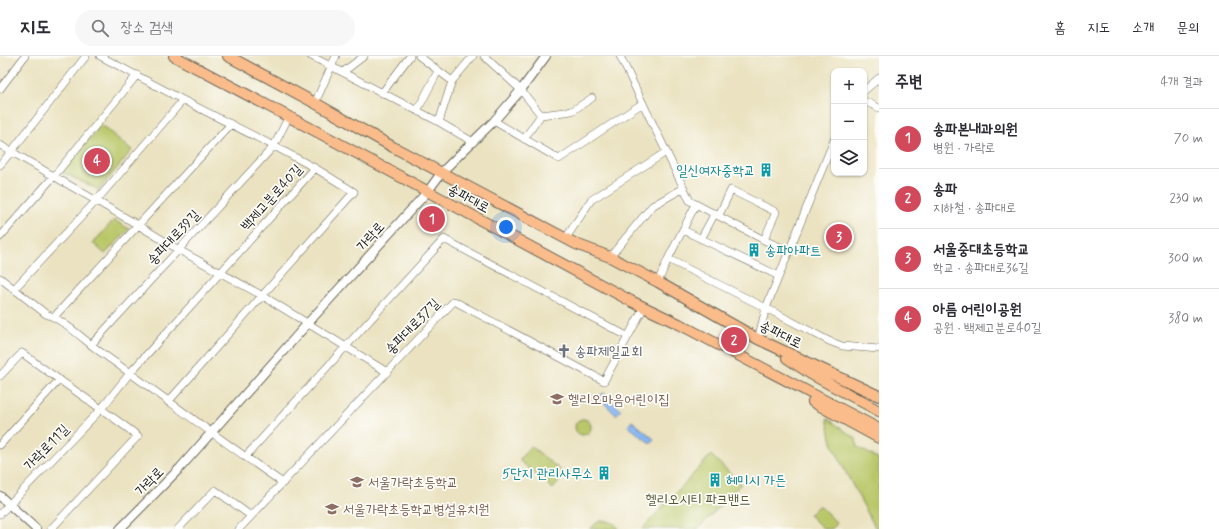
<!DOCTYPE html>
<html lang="ko">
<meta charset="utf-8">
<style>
body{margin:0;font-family:Mynerve,"Poor Story",sans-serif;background:#f7f7f7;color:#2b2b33}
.controls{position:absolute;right:12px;top:12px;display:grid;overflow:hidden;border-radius:8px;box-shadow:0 1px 3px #0004}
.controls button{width:36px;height:36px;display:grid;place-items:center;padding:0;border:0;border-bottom:1px solid #e1e1e2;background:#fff;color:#2b2b33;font:20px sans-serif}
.you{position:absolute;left:506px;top:171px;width:14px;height:14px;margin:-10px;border:3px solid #fff;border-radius:50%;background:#1a73e8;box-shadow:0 0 0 6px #1a73e833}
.badge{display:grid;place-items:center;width:26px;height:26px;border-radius:50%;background:#d1495b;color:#fff;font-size:13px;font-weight:700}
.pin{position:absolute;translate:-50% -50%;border:2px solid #fff;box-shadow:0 1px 4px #0006}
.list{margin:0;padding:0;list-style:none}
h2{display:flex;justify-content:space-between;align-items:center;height:52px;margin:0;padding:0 16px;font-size:17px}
h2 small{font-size:13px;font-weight:400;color:#7c7c81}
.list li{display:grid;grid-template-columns:26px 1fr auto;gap:12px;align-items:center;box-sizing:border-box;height:60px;padding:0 16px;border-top:1px solid #e1e1e2}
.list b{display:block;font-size:15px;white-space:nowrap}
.list p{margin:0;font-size:13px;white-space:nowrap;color:#7c7c81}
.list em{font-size:13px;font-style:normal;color:#7c7c81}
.icon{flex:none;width:22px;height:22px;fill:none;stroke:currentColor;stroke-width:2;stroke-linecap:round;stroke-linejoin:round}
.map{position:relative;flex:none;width:879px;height:473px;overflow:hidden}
header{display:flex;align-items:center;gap:24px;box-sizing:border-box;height:56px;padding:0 20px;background:#fff;border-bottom:1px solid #e1e1e2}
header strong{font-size:19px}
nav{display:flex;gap:22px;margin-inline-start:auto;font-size:14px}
.search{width:280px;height:36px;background:#f7f7f7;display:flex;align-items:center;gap:10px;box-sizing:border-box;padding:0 14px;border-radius:22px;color:#7c7c81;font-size:15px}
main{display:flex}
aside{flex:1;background:#fff}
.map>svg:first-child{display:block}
.green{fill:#bac769;stroke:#6b7242}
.water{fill:#89b8f4;stroke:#526a88}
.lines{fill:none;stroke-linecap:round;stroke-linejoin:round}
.minor-casing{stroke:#646155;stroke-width:8}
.tertiary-casing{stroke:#646155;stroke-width:10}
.primary-casing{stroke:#646155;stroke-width:12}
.minor{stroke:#fff;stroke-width:7}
.tertiary{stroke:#fff;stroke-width:8}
.primary{stroke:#fabc8b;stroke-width:10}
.labels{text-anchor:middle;stroke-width:3.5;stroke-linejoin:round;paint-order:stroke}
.culture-label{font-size:14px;fill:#0d838f;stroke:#fdfcf7;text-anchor:end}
.street-label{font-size:14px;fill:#1c1c1c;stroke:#fdfcf7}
.worship-label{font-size:14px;fill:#5b616d;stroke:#fdfcf7;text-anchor:start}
.education-label{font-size:14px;fill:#785e54;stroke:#fdfcf7;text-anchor:start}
.park-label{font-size:14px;fill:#535837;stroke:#fdfcf7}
</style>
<header>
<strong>지도</strong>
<div class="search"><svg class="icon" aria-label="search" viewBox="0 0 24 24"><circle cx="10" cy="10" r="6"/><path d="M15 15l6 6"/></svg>장소 검색</div>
<nav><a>홈</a><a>지도</a><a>소개</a><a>문의</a></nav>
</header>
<main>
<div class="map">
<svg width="879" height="473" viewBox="0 0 879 473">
<rect width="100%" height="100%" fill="#fdfcf7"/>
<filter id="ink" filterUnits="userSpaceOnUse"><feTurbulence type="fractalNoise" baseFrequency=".025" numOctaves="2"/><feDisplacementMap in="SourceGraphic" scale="8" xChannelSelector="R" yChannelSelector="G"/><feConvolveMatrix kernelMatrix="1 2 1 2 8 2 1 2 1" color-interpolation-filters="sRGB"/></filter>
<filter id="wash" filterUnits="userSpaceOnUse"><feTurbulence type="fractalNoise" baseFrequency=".012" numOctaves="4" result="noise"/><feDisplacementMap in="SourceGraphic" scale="16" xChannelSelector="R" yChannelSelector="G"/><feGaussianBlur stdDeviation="0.9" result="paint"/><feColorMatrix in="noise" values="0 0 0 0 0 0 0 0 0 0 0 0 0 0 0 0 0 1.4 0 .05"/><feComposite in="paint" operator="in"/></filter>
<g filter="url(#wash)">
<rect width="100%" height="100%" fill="#eae2c0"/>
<path class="green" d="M 101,69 L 132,94 L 99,134 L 62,116 Z
M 114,164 L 129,173 L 105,198 L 93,187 Z
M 827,362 L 856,383 L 857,391 L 879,403 L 879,473 L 876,473 L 844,413 L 832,387 Z
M575 371a8 8 0 1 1 16 0a8 8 0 1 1-16 0Z
M 531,390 L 565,418 L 553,433 L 519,404 Z
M 711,399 L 741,428 L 698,473 L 642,473 Z
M 819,449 L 837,467 L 832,473 L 824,473 L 809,459 Z
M 600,465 C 608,464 614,466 619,473 L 590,473 L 595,468 Z"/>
<path class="water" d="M 604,337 L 621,354 L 616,359 L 598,341 Z
M 632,365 L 654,383 L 650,387 L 628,370 Z"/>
</g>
<g filter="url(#ink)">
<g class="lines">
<g class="minor-casing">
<path id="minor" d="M 100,0 L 183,44 L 274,90 L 315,112 L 354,136 L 168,346
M 311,0 L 439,66 L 473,86
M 419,0 L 452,25
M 484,0 L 521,34 L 541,59 L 572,55 L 592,42
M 620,0 L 690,145 L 764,184 L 789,195
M 343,16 L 364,0
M 0,33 L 25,0
M 864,35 L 879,22
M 382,37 L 410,0
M 864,45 L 879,52
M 315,47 L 336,0
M 417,55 L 438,15
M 494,65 L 559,103 L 643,47
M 439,66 L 452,25 L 473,0
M 524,83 L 541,59
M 0,89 L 138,169 L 179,194 L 263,240 L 387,316
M 0,109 L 11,96 L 86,0
M 719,159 L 731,134 L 776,156 L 764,184
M 683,174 L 779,220
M 0,181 L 54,120 L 137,19
M 566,182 L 591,144 L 666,96
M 701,183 L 715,157
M 610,201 L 652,150 L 684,132
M 668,203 L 766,252 L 829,285 L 842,290 L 879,293
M 0,222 L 46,258 C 64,264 83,283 99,295 C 160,338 220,384 283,427
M 658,226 L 668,203 L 696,148
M 15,232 L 96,145 L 183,44
M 54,261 L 231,68
M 758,283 L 766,252 L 834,84
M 91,289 L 274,90 L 289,60
M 0,320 L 22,297 C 60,325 100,351 138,380 L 51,473
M 0,389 L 59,324
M 245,401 L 444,183 L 627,280
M 0,458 L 102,352 L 130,317 L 315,112
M 178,473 L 215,434 L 251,460
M 239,473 L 454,245 L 604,325 L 644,251"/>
</g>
<g class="tertiary-casing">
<path id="tertiary" d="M 0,440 L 36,473
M 120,473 L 180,412 L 308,267 L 428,135 L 442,116 L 453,105 L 494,65 L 521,34 L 546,0"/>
</g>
<g class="primary-casing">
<path id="primary" d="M 174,0 L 325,80 L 631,245 L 679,268 L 879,373
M 228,0 L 315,47 L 393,91 L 576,188 L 610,201 L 658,226 L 758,283 L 879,340
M 787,302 L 811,318 L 879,355
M 813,346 L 879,382"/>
</g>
<use href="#minor" class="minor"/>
<use href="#tertiary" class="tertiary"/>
<use href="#primary" class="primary"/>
</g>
</g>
<defs>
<g id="building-bare" transform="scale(1.08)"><path d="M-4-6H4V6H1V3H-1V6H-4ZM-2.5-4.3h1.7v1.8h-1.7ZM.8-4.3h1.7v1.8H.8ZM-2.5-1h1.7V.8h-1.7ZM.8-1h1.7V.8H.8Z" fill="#0f9aa8" stroke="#fdfcf7" stroke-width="2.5" paint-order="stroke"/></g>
<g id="church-bare" transform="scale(1.08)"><path d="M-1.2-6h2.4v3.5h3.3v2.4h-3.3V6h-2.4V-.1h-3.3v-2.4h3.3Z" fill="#6b7280" stroke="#fdfcf7" stroke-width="2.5" paint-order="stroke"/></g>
<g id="school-bare" transform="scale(1.08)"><path d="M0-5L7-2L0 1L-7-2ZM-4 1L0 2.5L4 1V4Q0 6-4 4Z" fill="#8d6e63" stroke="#fdfcf7" stroke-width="2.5" paint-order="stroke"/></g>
</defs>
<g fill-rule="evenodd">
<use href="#building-bare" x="766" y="114"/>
<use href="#building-bare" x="754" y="194"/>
<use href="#church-bare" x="564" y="295"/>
<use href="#school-bare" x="557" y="343"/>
<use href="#building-bare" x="604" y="417"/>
<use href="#building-bare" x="715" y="424"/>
<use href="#school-bare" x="357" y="426"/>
<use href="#school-bare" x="332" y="453"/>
</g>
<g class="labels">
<g class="culture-label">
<text x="755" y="119">일신여자중학교</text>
<text x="765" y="199" text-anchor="start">송파아파트</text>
<text x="593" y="422">5단지 관리사무소</text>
<text x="726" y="429" text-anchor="start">헤미시 가든</text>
</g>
<g class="street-label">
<text transform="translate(271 141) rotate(-48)" y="5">백제고분로40길</text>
<text transform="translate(469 142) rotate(28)" y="5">송파대로</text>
<text transform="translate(370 180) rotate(-48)" y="5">가락로</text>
<text transform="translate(173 181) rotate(-47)" y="5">송파대로39길</text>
<text transform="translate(412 270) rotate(-46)" y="5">송파대로37길</text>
<text transform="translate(781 278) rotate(26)" y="5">송파대로</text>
<text transform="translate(46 391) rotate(-46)" y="5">가락로11길</text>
<text transform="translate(149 425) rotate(-46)" y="5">가락로</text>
</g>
<g class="worship-label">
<text x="575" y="300">송파제일교회</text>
</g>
<g class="education-label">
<text x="568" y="348">헬리오마음어린이집</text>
<text x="368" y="431">서울가락초등학교</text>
<text x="343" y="458">서울가락초등학교병설유치원</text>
</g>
<g class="park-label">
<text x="698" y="448">헬리오시티 파크밴드</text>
</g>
</g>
</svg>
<div class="controls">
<button>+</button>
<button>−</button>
<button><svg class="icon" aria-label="layers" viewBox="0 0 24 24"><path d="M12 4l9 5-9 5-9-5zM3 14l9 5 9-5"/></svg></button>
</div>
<div class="you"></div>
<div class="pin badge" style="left:432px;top:163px">1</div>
<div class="pin badge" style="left:734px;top:284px">2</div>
<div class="pin badge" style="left:839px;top:181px">3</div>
<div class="pin badge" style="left:97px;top:105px">4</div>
</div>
<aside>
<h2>주변<small>4개 결과</small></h2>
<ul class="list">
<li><span class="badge">1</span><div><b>송파본내과의원</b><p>병원 · 가락로</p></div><em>70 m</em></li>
<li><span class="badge">2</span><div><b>송파</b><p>지하철 · 송파대로</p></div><em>230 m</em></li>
<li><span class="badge">3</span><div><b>서울중대초등학교</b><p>학교 · 송파대로36길</p></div><em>300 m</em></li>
<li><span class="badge">4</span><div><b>아름 어린이공원</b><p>공원 · 백제고분로40길</p></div><em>380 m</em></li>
</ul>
</aside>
</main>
